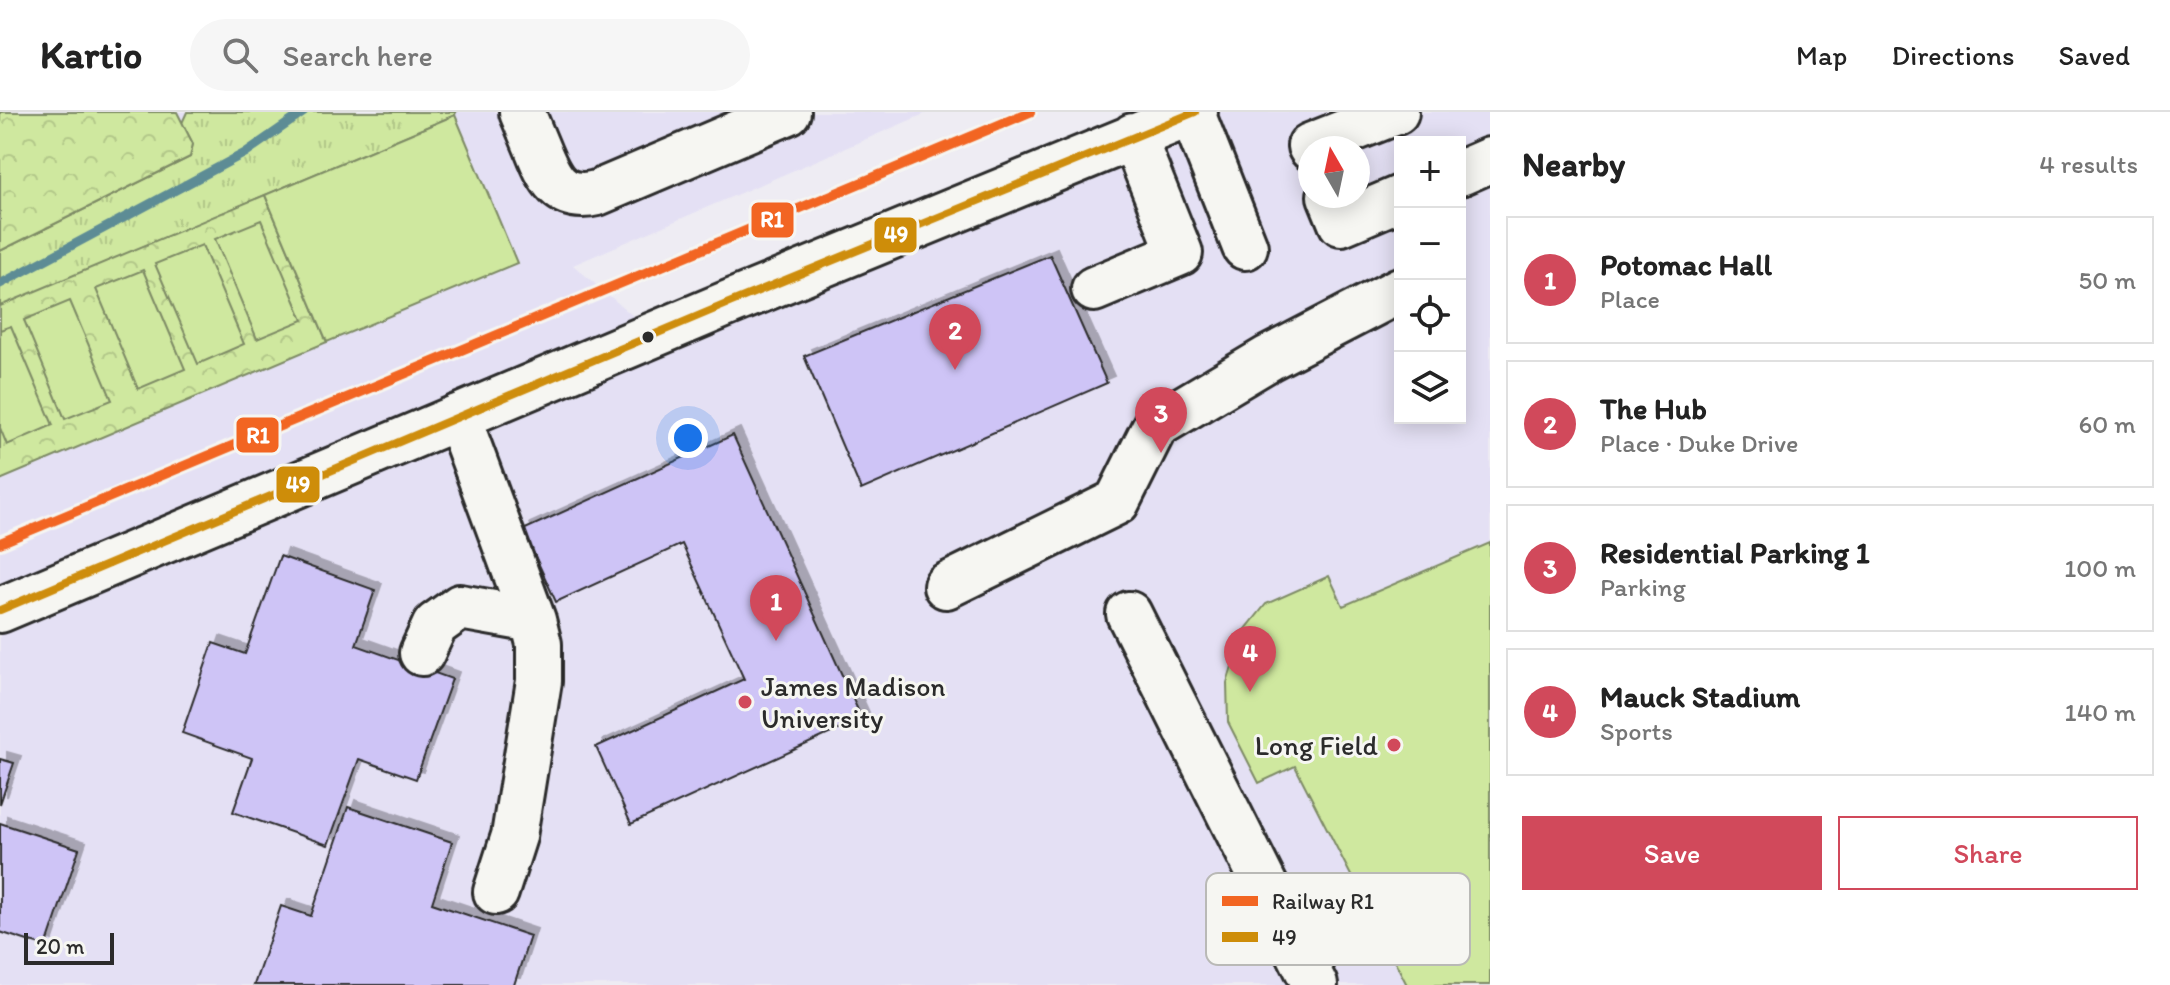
<!DOCTYPE html>
<meta charset="utf-8">
<style>
body{margin:0;font-family:Itim,sans-serif;background:#f6f6f6;color:#222}
.controls{position:absolute;right:24px;top:24px;display:grid;overflow:hidden;border-radius:0px;box-shadow:0 4px 20px #0003}
.controls button{width:72px;height:72px;display:grid;place-items:center;padding:0;border:0;border-bottom:2px solid #e0e0e0;background:#fff;color:#222;font:40px sans-serif}
.compass{position:absolute;left:1298px;top:24px;width:72px;height:72px;border-radius:50%;background:#fff;box-shadow:0 4px 20px #0003;rotate:351deg}
.scale{position:absolute;left:24px;bottom:20px;width:90px;box-sizing:border-box;padding-left:8px;border:4px solid #2b2b2b;border-top:0;font-size:22px;line-height:28px;white-space:nowrap;color:#2b2b2b;-webkit-text-stroke:6px #f6f6f2;paint-order:stroke}
.you{position:absolute;left:688px;top:326px;width:28px;height:28px;margin:-20px;border:6px solid #fff;border-radius:50%;background:#1a73e8;box-shadow:0 0 0 12px #1a73e833}
.badge{display:grid;place-items:center;width:52px;height:52px;border-radius:50%;background:#d1495b;color:#fff;font-size:26px;font-weight:700}
.pin{position:absolute;translate:-50% -66px;filter:drop-shadow(0 2px 4px #0008)}
.pin::after{content:'';position:absolute;top:42px;width:28px;height:24px;background:inherit;clip-path:polygon(0 0,100% 0,50% 100%)}
.list{margin:0;padding:0;list-style:none}
h2{display:flex;justify-content:space-between;align-items:center;height:104px;margin:0;padding:0 32px;font-size:34px}
h2 small{font-size:26px;font-weight:400;color:#767676}
.list li{display:grid;grid-template-columns:52px 1fr auto;gap:24px;align-items:center;box-sizing:border-box;height:128px;margin:0 16px 16px;padding:0 16px;border:2px solid #e0e0e0;border-radius:0px}
.list b{display:block;font-size:30px;white-space:nowrap}
.list p{margin:0;font-size:26px;white-space:nowrap;color:#767676}
.list em{font-size:26px;font-style:normal;color:#767676}
.actions{display:flex;gap:16px;padding:24px 32px}
.actions a{flex:1;padding:18px 0;border:2px solid #d1495b;border-radius:0px;text-align:center;font-size:28px;color:#d1495b}
.actions .main{background:#d1495b;color:#fff}
.icon{flex:none;width:44px;height:44px;fill:none;stroke:currentColor;stroke-width:2;stroke-linecap:round;stroke-linejoin:round}
.map{position:relative;flex:none;width:1490px;height:873px;overflow:hidden}
header{display:flex;align-items:center;gap:48px;box-sizing:border-box;height:112px;padding:0 40px;background:#fff;border-bottom:2px solid #e0e0e0}
header strong{font-size:38px}
nav{display:flex;gap:44px;margin-inline-start:auto;font-size:28px}
.search{width:560px;height:72px;background:#f6f6f6;display:flex;align-items:center;gap:20px;box-sizing:border-box;padding:0 28px;border-radius:44px;color:#767676;font-size:30px}
main{display:flex}
aside{flex:1;background:#fff}
.map>svg:first-child{display:block}
.built{fill:#e4e0f4;fill-rule:evenodd}
.grass{fill:url(#grass-tufts);stroke:#7d8a65;stroke-width:2}
.park{fill:url(#park-crowns);stroke:#7d8a65;stroke-width:2}
.garden{fill:#cfe89f;stroke:#7d8a65;stroke-width:2}
.lines{fill:none;stroke-linecap:round;stroke-linejoin:round}
.stream{stroke:#5d8c95;stroke-width:9}
.building{fill:#cec4f6;stroke:#2b2b2b;stroke-width:2;filter:url(#shadow)}
.minor-casing{stroke:#2b2b2b;stroke-width:50}
.minor{stroke:#f6f6f2;stroke-width:44}
.bus-1-casing{stroke:#f6f6f2;stroke-width:14}
.bus-1{stroke:#ce8d09;stroke-width:8}
.rail-1-casing{stroke:#f6f6f2;stroke-width:16}
.rail-1{stroke:#f26522;stroke-width:10}
.bus-dot{fill:#2b2b2b;stroke:#f6f6f2;stroke-width:3}
.poi-dot{fill:#d1495b;stroke:#f6f6f2;stroke-width:3}
.labels{text-anchor:middle;stroke-width:6;stroke-linejoin:round;paint-order:stroke}
.poi-label{font-size:28px;fill:#2b2b2b;stroke:#f6f6f2;text-anchor:start}
.key{fill:#f6f6f2;stroke:#b9b9b6;stroke-width:2}
.key-label{font-size:22px;fill:#2b2b2b}
.line-badge{stroke:#f6f6f2;stroke-width:3}
.badge-label{font-size:22px;text-anchor:middle;font-weight:bold;fill:#fff}
</style>
<header>
<strong>Kartio</strong>
<div class="search"><svg class="icon" aria-label="search" viewBox="0 0 24 24"><circle cx="10" cy="10" r="6"/><path d="M15 15l6 6"/></svg>Search here</div>
<nav><a>Map</a><a>Directions</a><a>Saved</a></nav>
</header>
<main>
<div class="map">
<svg width="1490" height="873" viewBox="0 0 1490 873">
<defs>
<pattern id="grass-tufts" width="24" height="20" patternUnits="userSpaceOnUse" patternTransform="scale(2)"><rect width="24" height="20" fill="#cfe89f"/><path d="M3 7l-1-3M5 7V3M7 7l1-3M15 17l-1-3M17 17v-4M19 17l1-3" fill="none" stroke="#b2c789"/></pattern>
<pattern id="park-crowns" width="20" height="18" patternUnits="userSpaceOnUse" patternTransform="scale(2)"><rect width="20" height="18" fill="#cfe89f"/><path d="M2 6a3 3 0 1 1 6 0M12 15a3 3 0 1 1 6 0" fill="none" stroke="#b2c789"/></pattern>
<filter id="shadow"><feDropShadow dx="7" dy="-7" stdDeviation="0" flood-color="#0004"/></filter>
</defs>
<rect width="100%" height="100%" fill="#eeecf3"/>
<filter id="ink" filterUnits="userSpaceOnUse"><feTurbulence type="fractalNoise" baseFrequency=".0125" numOctaves="2"/><feDisplacementMap in="SourceGraphic" scale="16" xChannelSelector="R" yChannelSelector="G"/><feConvolveMatrix kernelMatrix="1 2 1 2 8 2 1 2 1" color-interpolation-filters="sRGB"/></filter>
<g filter="url(#ink)">
<path class="built" d="M 0,0 L 929,0 L 573,153 L 639,209 L 1142,0 L 1490,0 L 1490,873 L 0,873 ZM 1400,30 L 1460,30 L 1460,306 L 1400,306 ZM 1310,36 L 1358,36 L 1358,84 L 1310,84 Z"/>
<path class="grass" d="M 187,0 L 456,0 L 455,3 L 0,195 L 0,139 L 190,45 L 193,32 L 182,11 Z"/>
<path class="park" d="M 0,0 L 177,0 L 193,32 L 190,45 L 0,139 Z
M 265,83 L 327,230 L 0,368 L 0,194 Z"/>
<path class="garden" d="M 455,3 L 517,151 L 327,230 L 265,83 Z
M 261,108 L 303,208 L 257,227 L 215,127 Z
M 202,133 L 244,232 L 198,252 L 155,152 Z
M 143,158 L 185,257 L 138,277 L 96,177 Z
M 70,189 L 112,288 L 65,307 L 24,208 Z
M 11,214 L 53,313 L 7,333 L 0,316 L 0,218 Z
M 1490,431 L 1490,873 L 1407,873 L 1295,654 L 1259,671 L 1228,610 L 1227,571 L 1242,522 L 1266,492 L 1329,464 L 1343,494 Z"/>
<g class="lines">
<path class="stream" d="M 0,172 L 245,41 L 304,0"/>
</g>
<path class="building" d="M 1050,143 L 1107,271 L 861,378 L 804,244 Z
M 733,323 L 862,607 L 631,712 L 596,635 L 744,567 L 682,432 L 556,490 L 523,418 Z
M 280,444 L 375,478 L 356,533 L 452,567 L 416,667 L 359,647 L 328,733 L 233,700 L 252,646 L 182,621 L 213,531 L 245,542 Z
M 0,647 L 14,651 L 0,692 Z
M 348,695 L 452,730 L 432,791 L 530,824 L 514,873 L 254,873 L 281,794 L 311,804 Z
M 0,711 L 79,737 L 46,835 L 0,820 Z"/>
<g class="lines">
<g class="minor-casing">
<path id="minor" d="M 522,0 C 527,12 532,24 537,36 C 549,66 559,90 597,81 L 788,0
M 1192,1 L 1245,135
M 1311,36 L 1310,34 L 1396,0
M 1460,61 L 1490,48
M 1330,84 L 1341,111 L 1400,86
M 1094,177 L 1180,141 L 1133,24
M 458,305 L 533,508 L 539,532 L 539,569 L 514,724 L 496,780
M 946,474 L 1117,390 L 1155,314 L 1269,246 L 1400,178
M 0,498 L 729,191 L 1195,0
M 1129,502 L 1315,873
M 422,541 L 435,513 L 460,495 L 533,508"/>
</g>
<use href="#minor" class="minor"/>
<g class="bus-1-casing">
<path id="bus-1" d="M 0,498 L 729,191 L 1195,0"/>
</g>
<use href="#bus-1" class="bus-1"/>
<g class="rail-1-casing">
<path id="rail-1" d="M 0,431 L 1030,0"/>
</g>
<use href="#rail-1" class="rail-1"/>
</g>
</g>
<circle class="bus-dot" cx="648" cy="225" r="7"/>
<g class="poi-dot">
<circle cx="745" cy="590" r="8"/>
<circle cx="1394" cy="633" r="8"/>
</g>
<g class="labels">
<g class="poi-label">
<text x="761" y="584">James Madison<tspan x="761" dy="32">University</tspan></text>
<text x="1378" y="643" text-anchor="end">Long Field</text>
</g>
</g>
<rect x="1206" y="761" width="264" height="92" rx="12" class="key"/>
<rect x="1222" y="784" width="36" height="10" fill="#f26522"/>
<rect x="1222" y="820" width="36" height="10" fill="#ce8d09"/>
<g class="key-label">
<text x="1272" y="797">Railway R1</text>
<text x="1272" y="833">49</text>
</g>
<g class="line-badge">
<rect x="750" y="89" width="45" height="38" rx="8" fill="#f26522"/>
<rect x="873" y="104" width="45" height="38" rx="8" fill="#ce8d09"/>
<rect x="235" y="304" width="45" height="38" rx="8" fill="#f26522"/>
<rect x="275" y="353" width="46" height="39" rx="8" fill="#ce8d09"/>
</g>
<g class="badge-label">
<text x="772" y="115">R1</text>
<text x="896" y="130">49</text>
<text x="258" y="331">R1</text>
<text x="298" y="380">49</text>
</g>
</svg>
<div class="controls">
<button>+</button>
<button>−</button>
<button><svg class="icon" aria-label="locate" viewBox="0 0 24 24"><circle cx="12" cy="12" r="6"/><path d="M12 2v4M12 18v4M2 12h4M18 12h4"/></svg></button>
<button><svg class="icon" aria-label="layers" viewBox="0 0 24 24"><path d="M12 4l9 5-9 5-9-5zM3 14l9 5 9-5"/></svg></button>
</div>
<svg class="compass" viewBox="-18 -18 36 36"><path d="M0-13l5 13h-10z" fill="#e53935"/><path d="M0 13l5-13h-10z" fill="#767676"/></svg>
<div class="scale">20 m</div>
<div class="you"></div>
<div class="pin badge" style="left:776px;top:529px">1</div>
<div class="pin badge" style="left:955px;top:258px">2</div>
<div class="pin badge" style="left:1161px;top:341px">3</div>
<div class="pin badge" style="left:1250px;top:580px">4</div>
</div>
<aside>
<h2>Nearby<small>4 results</small></h2>
<ul class="list">
<li><span class="badge">1</span><div><b>Potomac Hall</b><p>Place</p></div><em>50 m</em></li>
<li><span class="badge">2</span><div><b>The Hub</b><p>Place · Duke Drive</p></div><em>60 m</em></li>
<li><span class="badge">3</span><div><b>Residential Parking 1</b><p>Parking</p></div><em>100 m</em></li>
<li><span class="badge">4</span><div><b>Mauck Stadium</b><p>Sports</p></div><em>140 m</em></li>
</ul>
<div class="actions"><a class="main">Save</a><a>Share</a></div>
</aside>
</main>
